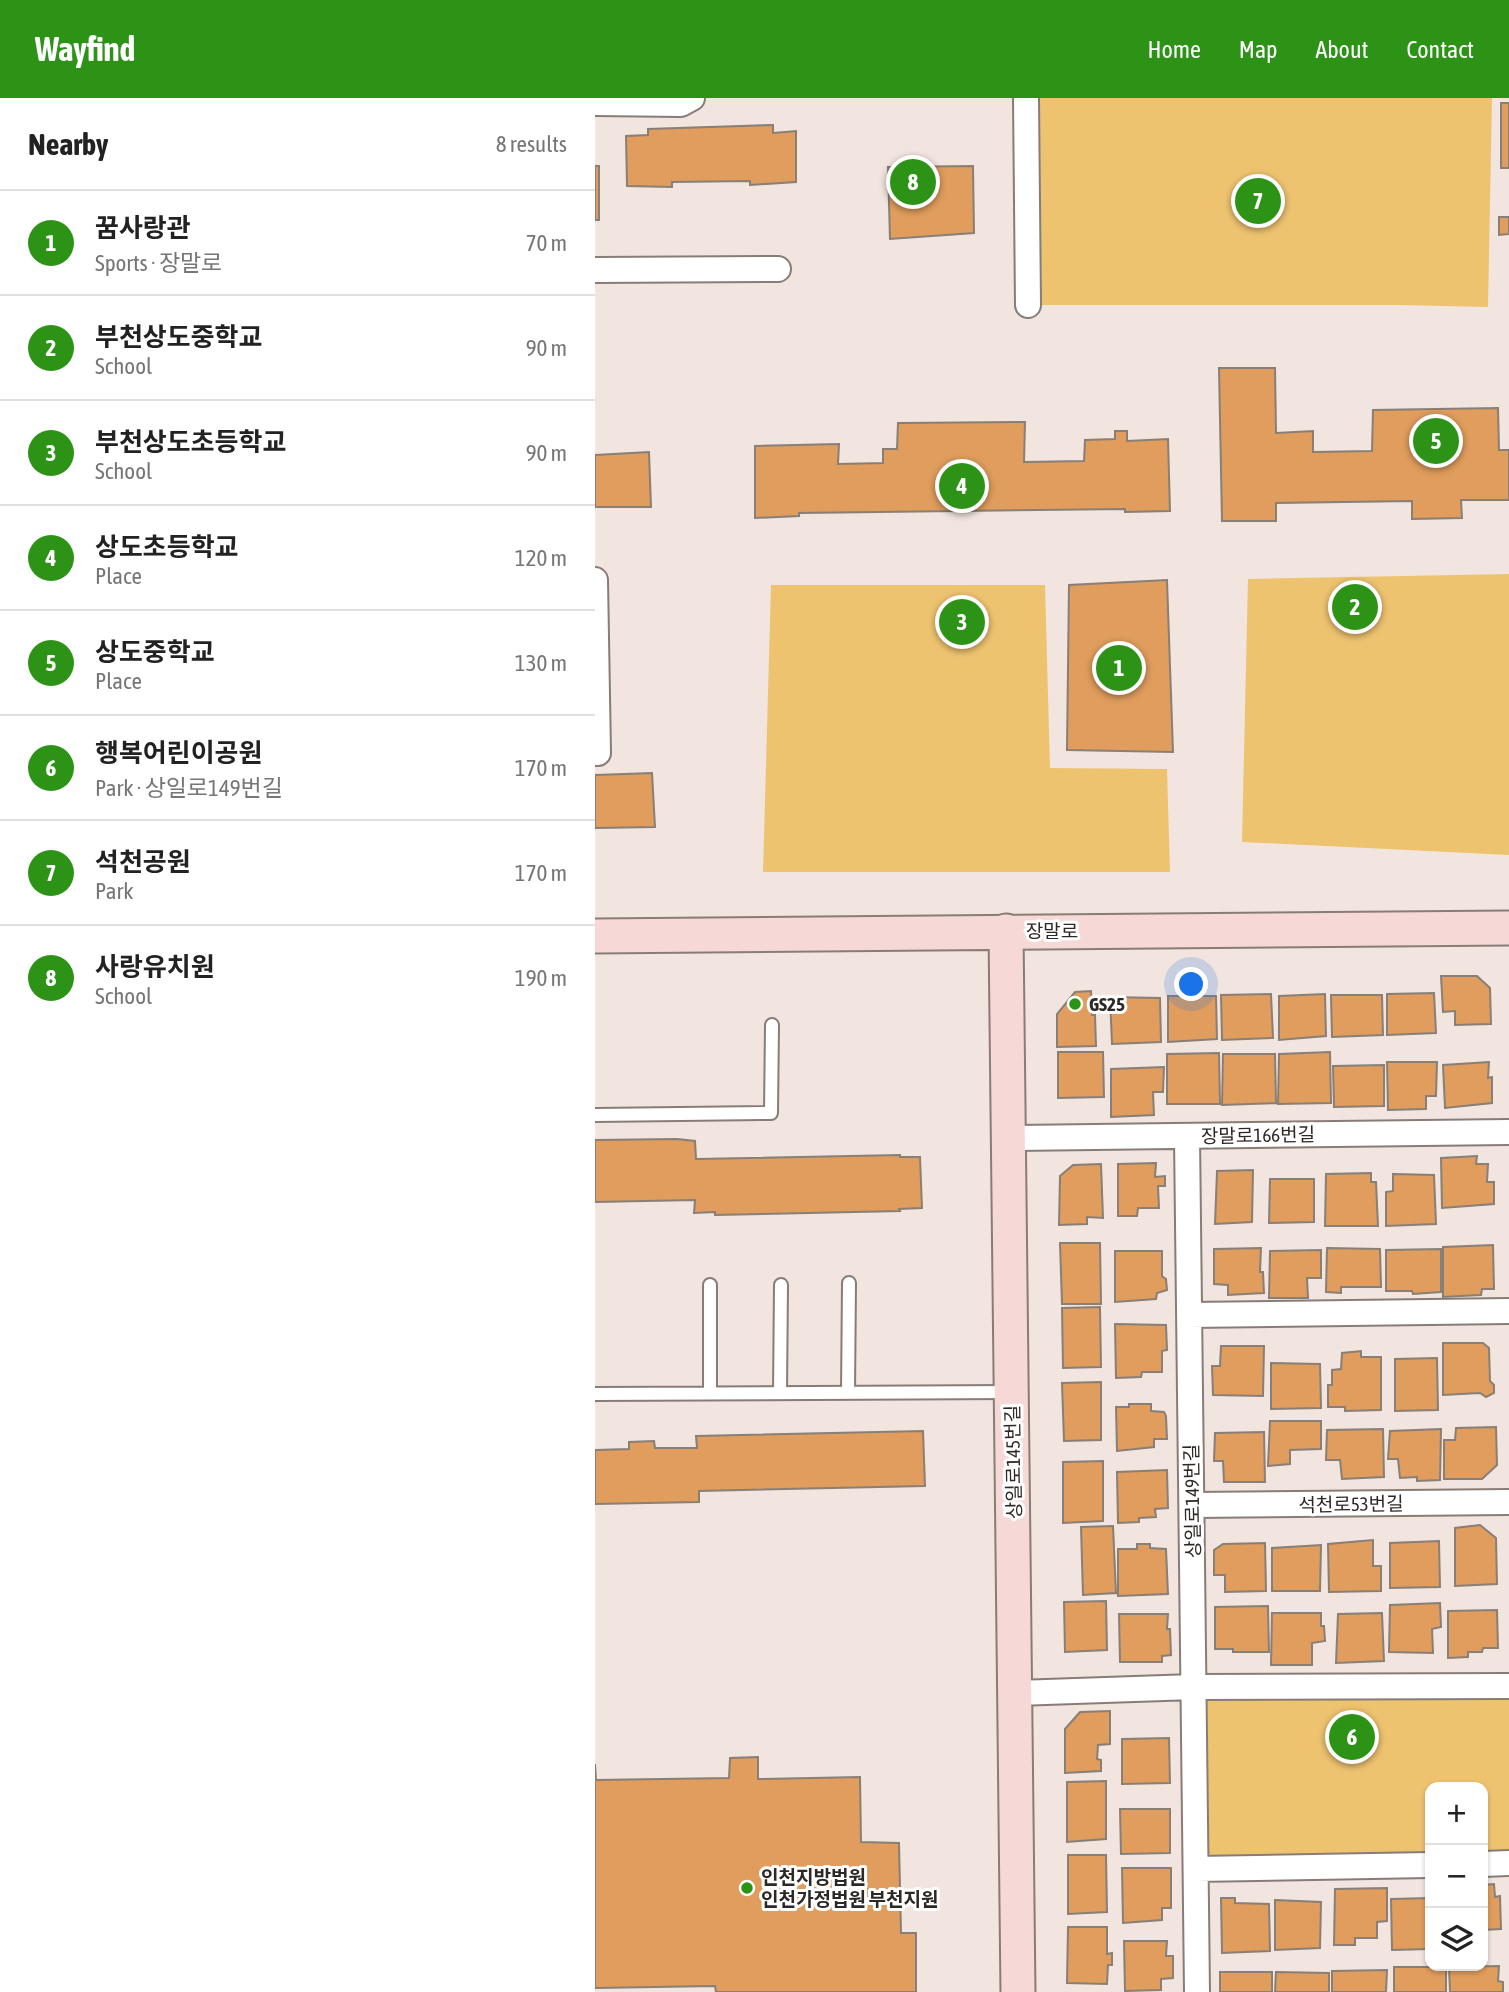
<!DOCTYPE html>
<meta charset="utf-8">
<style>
body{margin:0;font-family:"Asap Condensed","Noto Sans KR",sans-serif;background:#f2f2f2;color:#222}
.controls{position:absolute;right:21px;bottom:21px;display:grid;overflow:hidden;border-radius:14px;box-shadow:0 2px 5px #0004}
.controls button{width:63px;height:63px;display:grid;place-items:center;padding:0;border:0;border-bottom:2px solid #e0e0e0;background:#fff;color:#222;font:35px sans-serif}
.you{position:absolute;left:597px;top:887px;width:24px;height:24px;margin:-18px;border:5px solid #fff;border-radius:50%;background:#1a73e8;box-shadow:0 0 0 10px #1a73e833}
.badge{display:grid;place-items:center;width:46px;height:46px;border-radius:50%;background:#2c9317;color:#fff;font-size:23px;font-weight:700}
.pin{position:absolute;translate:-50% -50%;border:4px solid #fff;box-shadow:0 2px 7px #0006}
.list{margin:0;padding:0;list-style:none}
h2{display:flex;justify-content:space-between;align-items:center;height:91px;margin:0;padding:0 28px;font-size:30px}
h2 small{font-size:23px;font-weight:400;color:#767676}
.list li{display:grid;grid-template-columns:46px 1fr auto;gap:21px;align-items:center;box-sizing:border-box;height:105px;padding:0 28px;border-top:2px solid #e0e0e0}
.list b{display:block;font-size:26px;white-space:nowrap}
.list p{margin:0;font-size:23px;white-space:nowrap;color:#767676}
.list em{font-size:23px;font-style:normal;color:#767676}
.icon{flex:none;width:38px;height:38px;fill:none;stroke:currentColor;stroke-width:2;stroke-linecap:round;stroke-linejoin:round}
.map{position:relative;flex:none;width:914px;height:1894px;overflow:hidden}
header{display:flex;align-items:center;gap:42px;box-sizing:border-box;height:98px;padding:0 35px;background:#2c9317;color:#fff}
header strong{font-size:33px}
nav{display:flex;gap:38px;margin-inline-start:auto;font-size:24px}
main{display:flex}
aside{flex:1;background:#fff}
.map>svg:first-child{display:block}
.green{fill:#eec370}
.building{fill:#e09d5d;stroke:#887f77;stroke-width:2}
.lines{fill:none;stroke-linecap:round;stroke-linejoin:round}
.lane-casing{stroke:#887c77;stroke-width:16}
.street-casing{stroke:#887c77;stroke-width:28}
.secondary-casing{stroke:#887c77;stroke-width:37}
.lane{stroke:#fff;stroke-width:12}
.street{stroke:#fff;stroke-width:24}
.secondary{stroke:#f6d9d7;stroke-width:33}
.poi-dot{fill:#2c9317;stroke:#fff;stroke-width:2.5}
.labels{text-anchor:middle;stroke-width:6;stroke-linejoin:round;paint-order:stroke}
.street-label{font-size:19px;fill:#2d2826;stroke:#fff}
.poi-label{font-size:19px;font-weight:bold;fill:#2d2826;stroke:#fff;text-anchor:start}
</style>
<header>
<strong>Wayfind</strong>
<nav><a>Home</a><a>Map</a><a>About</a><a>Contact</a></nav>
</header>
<main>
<aside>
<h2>Nearby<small>8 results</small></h2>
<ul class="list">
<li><span class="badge">1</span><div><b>꿈사랑관</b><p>Sports · 장말로</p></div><em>70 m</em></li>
<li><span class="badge">2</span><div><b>부천상도중학교</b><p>School</p></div><em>90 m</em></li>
<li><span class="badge">3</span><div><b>부천상도초등학교</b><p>School</p></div><em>90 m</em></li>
<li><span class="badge">4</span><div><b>상도초등학교</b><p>Place</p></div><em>120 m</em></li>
<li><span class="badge">5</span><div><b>상도중학교</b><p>Place</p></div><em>130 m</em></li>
<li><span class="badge">6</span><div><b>행복어린이공원</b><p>Park · 상일로149번길</p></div><em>170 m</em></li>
<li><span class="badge">7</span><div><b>석천공원</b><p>Park</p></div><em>170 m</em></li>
<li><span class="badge">8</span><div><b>사랑유치원</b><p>School</p></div><em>190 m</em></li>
</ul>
</aside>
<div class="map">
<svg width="914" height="1894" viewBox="0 0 914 1894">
<rect width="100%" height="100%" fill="#f2e5df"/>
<path class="green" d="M 431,0 L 897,0 L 893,209 L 803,207 L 433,207 Z
M 914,476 L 914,757 L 647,744 L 653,481 Z
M 176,487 L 450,487 L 455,670 L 572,671 L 575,774 L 168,774 Z
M 914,1588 L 914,1765 L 888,1766 L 888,1689 L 835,1689 L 835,1767 L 601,1771 L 599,1589 Z"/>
<path class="building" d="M 906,5 L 914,5 L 914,70 L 906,70 Z
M 178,27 L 178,35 L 201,33 L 201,84 L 155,87 L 155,83 L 77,84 L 77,89 L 32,88 L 31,38 L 53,37 L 53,31 Z
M 0,68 L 4,68 L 4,122 L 0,122 Z
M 378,68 L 379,135 L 295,141 L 293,69 Z
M 904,119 L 914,119 L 914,136 L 904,137 Z
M 624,270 L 680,270 L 681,335 L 718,333 L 718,354 L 777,353 L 778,312 L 903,310 L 904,352 L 914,352 L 914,402 L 866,402 L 867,420 L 817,421 L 817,403 L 681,405 L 681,423 L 627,423 Z
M 430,324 L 429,364 L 489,363 L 490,342 L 520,341 L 520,333 L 532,333 L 532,343 L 573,341 L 575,413 L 530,414 L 530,411 L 204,415 L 204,418 L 160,420 L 160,348 L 244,346 L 243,366 L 288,365 L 288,351 L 302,351 L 303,325 Z
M 54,354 L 56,409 L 0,409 L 0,357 Z
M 572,482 L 578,654 L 472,652 L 474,487 Z
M 57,675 L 60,729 L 0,730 L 0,677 Z
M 846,878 L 882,878 L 895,890 L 896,926 L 860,927 L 860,913 L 848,914 Z
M 496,893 L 497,917 L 500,917 L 501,948 L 462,949 L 462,916 L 480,894 Z
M 839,895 L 841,935 L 792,937 L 792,896 Z
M 676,896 L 678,940 L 627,942 L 626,897 Z
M 730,896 L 731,938 L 684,942 L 684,898 Z
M 736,897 L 787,897 L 788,937 L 737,939 Z
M 573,898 L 621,898 L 622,941 L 573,944 Z
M 515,899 L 565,900 L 566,944 L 517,946 Z
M 463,954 L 508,954 L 509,999 L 463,1000 Z
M 735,954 L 736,1005 L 683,1006 L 684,956 Z
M 624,955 L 625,1006 L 572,1006 L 572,956 Z
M 628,956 L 680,956 L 681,1005 L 627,1007 Z
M 792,964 L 842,964 L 841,998 L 831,998 L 831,1011 L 793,1012 Z
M 894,964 L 893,980 L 897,979 L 897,1005 L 850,1010 L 848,967 Z
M 789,967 L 789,1008 L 739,1009 L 738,968 Z
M 569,969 L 568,994 L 558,994 L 559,1017 L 516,1019 L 516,971 Z
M 82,1041 L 100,1043 L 101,1061 L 305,1057 L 305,1059 L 325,1059 L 327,1110 L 304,1111 L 305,1113 L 120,1117 L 120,1114 L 99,1115 L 100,1102 L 0,1104 L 0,1042 Z
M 882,1058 L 881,1066 L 893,1066 L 892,1084 L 899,1084 L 899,1106 L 847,1110 L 846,1060 Z
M 561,1065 L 560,1079 L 570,1078 L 570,1088 L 563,1088 L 564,1110 L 543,1110 L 542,1118 L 523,1118 L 523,1066 Z
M 506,1066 L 508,1120 L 492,1119 L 492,1126 L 464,1127 L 465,1078 L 478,1067 Z
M 658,1072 L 657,1124 L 620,1126 L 622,1073 Z
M 776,1075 L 776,1084 L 781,1084 L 783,1128 L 730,1128 L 731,1076 Z
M 798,1076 L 839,1077 L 841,1126 L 791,1128 L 791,1094 L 798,1093 Z
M 675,1081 L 719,1081 L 719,1124 L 674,1125 Z
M 465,1145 L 505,1145 L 506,1206 L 467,1206 Z
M 898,1147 L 899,1191 L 887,1191 L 886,1197 L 848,1199 L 848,1149 Z
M 666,1150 L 665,1174 L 668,1174 L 669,1195 L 633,1197 L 633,1187 L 619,1186 L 619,1151 Z
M 732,1150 L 785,1151 L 786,1189 L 746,1189 L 746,1195 L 731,1194 Z
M 846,1151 L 846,1194 L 818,1196 L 817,1193 L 791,1193 L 791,1152 Z
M 726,1152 L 726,1180 L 712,1180 L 713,1200 L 674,1200 L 675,1153 Z
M 520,1153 L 567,1153 L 567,1178 L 571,1181 L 572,1192 L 562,1195 L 561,1201 L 520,1204 Z
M 505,1209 L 506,1269 L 468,1270 L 467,1210 Z
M 520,1226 L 571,1227 L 572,1252 L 567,1253 L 567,1274 L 547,1274 L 546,1279 L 521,1280 Z
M 848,1245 L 888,1245 L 894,1250 L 895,1283 L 899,1287 L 899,1295 L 891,1299 L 885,1295 L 848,1297 Z
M 626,1248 L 669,1248 L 668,1298 L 618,1297 L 617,1268 L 625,1268 Z
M 766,1253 L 766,1259 L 786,1259 L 786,1312 L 750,1313 L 750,1309 L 733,1309 L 733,1287 L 737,1287 L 737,1272 L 746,1271 L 747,1255 Z
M 842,1260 L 843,1312 L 800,1313 L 800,1261 Z
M 676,1265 L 725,1266 L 726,1310 L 676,1311 Z
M 506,1284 L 506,1342 L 469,1343 L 467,1285 Z
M 534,1306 L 556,1306 L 556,1313 L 569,1314 L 571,1318 L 572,1341 L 559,1341 L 559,1349 L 522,1353 L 521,1309 L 534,1309 Z
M 675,1323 L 726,1323 L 726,1351 L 695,1352 L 695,1366 L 673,1368 Z
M 901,1329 L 902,1367 L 887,1381 L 849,1381 L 849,1342 L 860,1342 L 861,1330 Z
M 788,1331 L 789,1379 L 747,1381 L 745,1362 L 731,1362 L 732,1332 Z
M 846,1331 L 845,1382 L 822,1383 L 822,1379 L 805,1380 L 803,1361 L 793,1361 L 795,1333 Z
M 328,1333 L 330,1388 L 104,1393 L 104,1404 L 0,1406 L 0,1352 L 34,1351 L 34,1344 L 59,1343 L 60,1350 L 102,1350 L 101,1338 Z
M 669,1334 L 670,1384 L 629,1384 L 628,1363 L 619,1363 L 620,1335 Z
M 508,1363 L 508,1423 L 468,1425 L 468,1364 Z
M 572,1372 L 573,1410 L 560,1411 L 561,1419 L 544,1420 L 544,1424 L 523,1425 L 522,1374 Z
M 885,1427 L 901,1440 L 902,1486 L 860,1488 L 860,1430 Z
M 518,1428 L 521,1495 L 488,1497 L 486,1429 Z
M 778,1442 L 778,1468 L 786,1468 L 786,1493 L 734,1494 L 733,1446 Z
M 844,1443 L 845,1489 L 795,1490 L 795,1445 Z
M 670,1445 L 671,1493 L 630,1494 L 630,1477 L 619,1477 L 619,1452 L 628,1446 Z
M 542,1446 L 555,1446 L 555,1450 L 571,1451 L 573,1496 L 523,1498 L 523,1451 L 542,1451 Z
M 726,1447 L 725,1493 L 677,1493 L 677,1450 Z
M 511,1503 L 512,1552 L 470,1554 L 469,1504 Z
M 845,1505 L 846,1529 L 837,1531 L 838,1555 L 794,1554 L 795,1507 Z
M 673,1508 L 674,1554 L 638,1554 L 638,1551 L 620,1551 L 620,1509 Z
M 902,1512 L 903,1550 L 888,1550 L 887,1554 L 873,1554 L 873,1559 L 853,1560 L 853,1513 Z
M 677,1515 L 726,1515 L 726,1528 L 729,1528 L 730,1543 L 717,1545 L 717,1567 L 676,1567 Z
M 787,1515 L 789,1563 L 741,1565 L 743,1516 Z
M 524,1516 L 573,1516 L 572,1531 L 575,1531 L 576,1557 L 567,1558 L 567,1564 L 525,1564 Z
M 515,1613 L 515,1646 L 503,1647 L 502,1661 L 506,1662 L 506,1673 L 470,1675 L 470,1631 L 485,1614 Z
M 574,1640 L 575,1685 L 527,1686 L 527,1641 Z
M 163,1659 L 163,1681 L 265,1679 L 266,1744 L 304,1745 L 306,1835 L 321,1835 L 321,1894 L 121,1894 L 120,1888 L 0,1890 L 0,1666 L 1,1682 L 134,1680 L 135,1660 Z
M 511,1683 L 511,1741 L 472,1744 L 472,1684 Z
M 525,1711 L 575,1711 L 575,1755 L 526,1756 Z
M 473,1757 L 511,1757 L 512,1814 L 473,1816 Z
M 527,1770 L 576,1770 L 576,1810 L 567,1810 L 567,1822 L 528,1825 Z
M 899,1786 L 900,1799 L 905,1798 L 906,1831 L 888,1832 L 888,1787 Z
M 792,1790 L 792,1823 L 782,1824 L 782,1840 L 760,1840 L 760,1847 L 739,1847 L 740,1791 Z
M 626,1800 L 640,1800 L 640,1805 L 674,1806 L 675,1853 L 627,1855 Z
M 835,1800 L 835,1851 L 797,1852 L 796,1801 Z
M 680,1802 L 726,1804 L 725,1850 L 680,1852 Z
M 473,1829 L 512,1829 L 512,1856 L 517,1855 L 517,1867 L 513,1867 L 512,1886 L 472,1885 Z
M 529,1843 L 572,1843 L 571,1858 L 578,1858 L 578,1880 L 566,1881 L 566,1892 L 530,1893 Z
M 904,1868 L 903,1883 L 908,1884 L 908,1894 L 855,1894 L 854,1869 Z
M 799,1869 L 851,1869 L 851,1894 L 799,1894 Z
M 792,1872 L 791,1894 L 737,1894 L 737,1873 Z
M 625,1874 L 677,1874 L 677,1894 L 625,1894 Z
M 681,1874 L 734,1875 L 734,1894 L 680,1894 Z"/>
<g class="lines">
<g class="lane-casing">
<path id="lane" d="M 0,1017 L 176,1015 L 177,927
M 115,1295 L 115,1187
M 185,1295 L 186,1187
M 253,1295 L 254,1185
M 0,1296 L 416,1294"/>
</g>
<g class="street-casing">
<path id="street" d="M 431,0 L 433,207
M 0,5 L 86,6 L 97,0
M 0,172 L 183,171
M 0,482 L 3,655 L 0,655
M 592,1038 L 602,1894
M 412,1040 L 914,1034
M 594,1217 L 914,1213
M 598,1407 L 914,1404
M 421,1595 L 599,1589 L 914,1588
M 888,1766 L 914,1765
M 601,1771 L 835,1767"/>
</g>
<g class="secondary-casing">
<path id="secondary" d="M 411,833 L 423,1894
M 0,838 L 914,830"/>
</g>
<use href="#lane" class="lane"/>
<use href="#street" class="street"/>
<use href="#secondary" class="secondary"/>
</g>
<g class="poi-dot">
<circle cx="480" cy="906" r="7"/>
<circle cx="152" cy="1790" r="7"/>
</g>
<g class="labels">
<g class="street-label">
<text x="457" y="840">장말로</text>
<text transform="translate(663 1037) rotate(-1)" y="7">장말로166번길</text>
<text transform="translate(418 1364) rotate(-91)" y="7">상일로145번길</text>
<text transform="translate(597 1403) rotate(-91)" y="7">상일로149번길</text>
<text transform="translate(756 1406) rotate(-1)" y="7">석천로53번길</text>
</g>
<g class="poi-label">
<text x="494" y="913">GS25</text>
<text x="166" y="1786">인천지방법원<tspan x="166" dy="22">인천가정법원 부천지원</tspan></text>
</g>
</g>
</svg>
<div class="controls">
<button>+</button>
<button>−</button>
<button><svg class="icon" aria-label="layers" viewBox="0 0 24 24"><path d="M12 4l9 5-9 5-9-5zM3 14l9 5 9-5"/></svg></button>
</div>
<div class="you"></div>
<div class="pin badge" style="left:524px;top:570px">1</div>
<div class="pin badge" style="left:760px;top:509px">2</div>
<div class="pin badge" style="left:367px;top:524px">3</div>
<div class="pin badge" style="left:367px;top:388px">4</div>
<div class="pin badge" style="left:841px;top:343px">5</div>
<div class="pin badge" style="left:757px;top:1639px">6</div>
<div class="pin badge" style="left:663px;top:103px">7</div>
<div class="pin badge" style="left:318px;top:84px">8</div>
</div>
</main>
